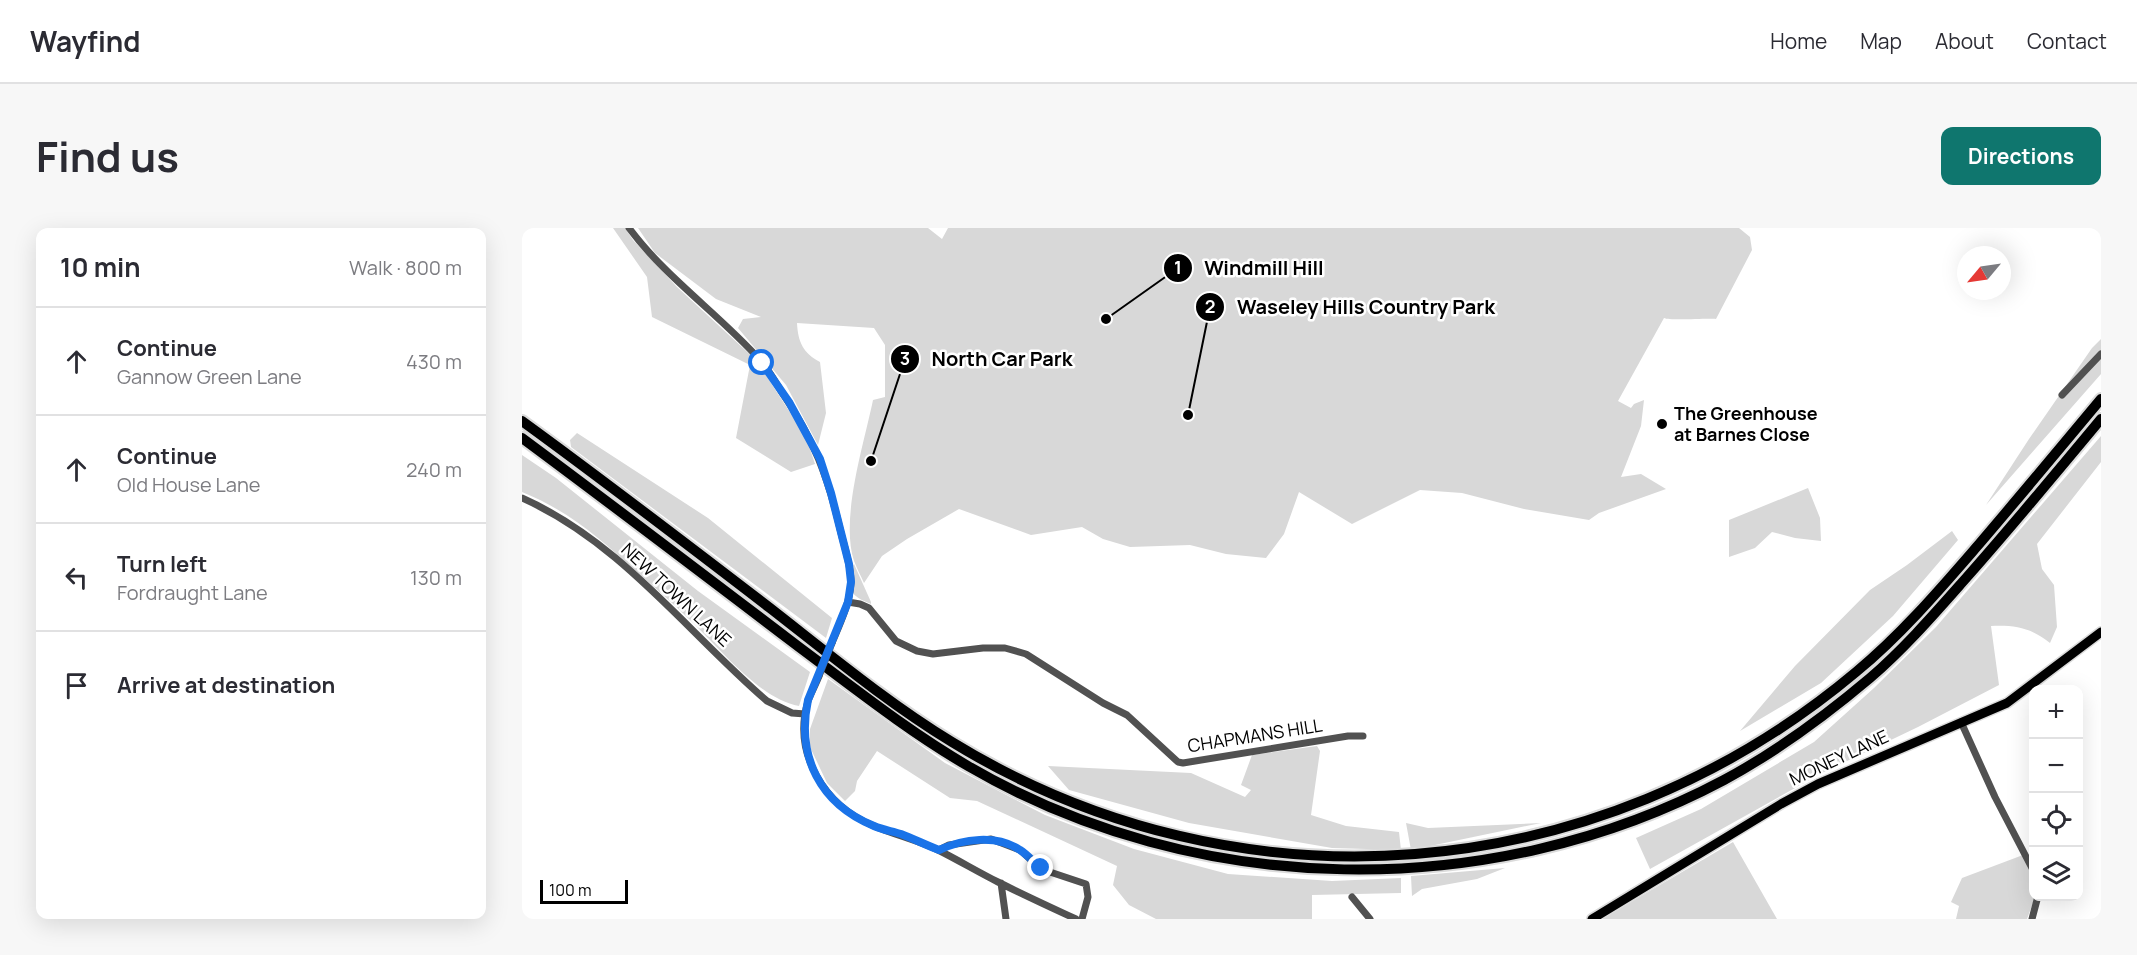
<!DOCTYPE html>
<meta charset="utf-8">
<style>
body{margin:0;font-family:Manrope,sans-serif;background:#f7f7f7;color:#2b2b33}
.controls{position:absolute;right:18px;bottom:18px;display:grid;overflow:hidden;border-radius:12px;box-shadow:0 6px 24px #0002}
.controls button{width:54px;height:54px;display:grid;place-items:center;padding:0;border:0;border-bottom:2px solid #e1e1e2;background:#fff;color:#2b2b33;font:30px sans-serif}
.compass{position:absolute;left:1435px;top:18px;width:54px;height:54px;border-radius:50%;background:#fff;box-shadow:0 6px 24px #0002;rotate:241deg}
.scale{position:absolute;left:18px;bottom:15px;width:88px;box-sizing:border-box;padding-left:6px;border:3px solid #000;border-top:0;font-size:16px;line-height:21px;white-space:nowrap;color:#000;-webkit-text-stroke:4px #fff;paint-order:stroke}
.stop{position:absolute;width:18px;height:18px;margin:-14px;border:4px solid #1a73e8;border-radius:50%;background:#fff}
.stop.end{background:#1a73e8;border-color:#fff;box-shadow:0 2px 6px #0008}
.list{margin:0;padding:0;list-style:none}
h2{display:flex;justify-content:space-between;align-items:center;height:78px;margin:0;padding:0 24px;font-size:26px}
h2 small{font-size:20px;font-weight:400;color:#7c7c81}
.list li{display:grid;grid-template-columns:39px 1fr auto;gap:18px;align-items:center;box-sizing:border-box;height:108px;padding:0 24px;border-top:2px solid #e1e1e2}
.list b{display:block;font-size:22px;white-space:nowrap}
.list p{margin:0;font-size:20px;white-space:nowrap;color:#7c7c81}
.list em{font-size:20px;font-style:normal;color:#7c7c81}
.icon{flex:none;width:33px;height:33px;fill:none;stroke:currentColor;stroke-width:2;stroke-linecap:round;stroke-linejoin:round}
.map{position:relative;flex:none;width:1579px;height:691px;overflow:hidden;border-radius:12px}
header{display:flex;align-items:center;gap:36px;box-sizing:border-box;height:84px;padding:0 30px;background:#fff;border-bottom:2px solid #e1e1e2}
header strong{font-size:28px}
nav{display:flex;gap:33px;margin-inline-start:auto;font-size:21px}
.intro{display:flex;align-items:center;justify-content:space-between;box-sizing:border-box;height:144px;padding:0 36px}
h1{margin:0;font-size:42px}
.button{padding:15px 27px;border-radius:12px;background:#0f766e;color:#fff;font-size:21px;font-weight:700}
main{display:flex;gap:36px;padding:0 36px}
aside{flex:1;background:#fff;border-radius:12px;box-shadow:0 6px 24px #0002}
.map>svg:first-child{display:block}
.green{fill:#d8d8d8}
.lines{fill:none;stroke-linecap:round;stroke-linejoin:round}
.major-casing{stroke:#dbdbdb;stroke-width:12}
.highway-casing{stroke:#dbdbdb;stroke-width:14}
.minor{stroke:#515151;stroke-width:7}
.major{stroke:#000;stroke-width:9}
.highway{stroke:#000;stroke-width:10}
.minor-bridge{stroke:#515151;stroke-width:7}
.route{stroke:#1a73e8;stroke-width:8}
.poi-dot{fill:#000;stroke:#fff;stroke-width:2}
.labels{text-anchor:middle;stroke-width:5;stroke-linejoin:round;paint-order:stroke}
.poi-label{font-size:18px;font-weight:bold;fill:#000;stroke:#fff;text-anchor:start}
.street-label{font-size:18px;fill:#000;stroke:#fff}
.leader{fill:none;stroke:#000;stroke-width:2}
.callout-dot{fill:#000;stroke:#fff;stroke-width:2}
.mark-label{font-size:18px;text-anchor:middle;font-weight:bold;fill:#fff}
.callout-label{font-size:20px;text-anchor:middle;font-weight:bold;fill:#000;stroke:#fff;stroke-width:5;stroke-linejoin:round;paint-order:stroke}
</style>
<header>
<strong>Wayfind</strong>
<nav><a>Home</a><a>Map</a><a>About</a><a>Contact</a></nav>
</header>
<div class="intro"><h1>Find us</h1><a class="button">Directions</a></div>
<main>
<aside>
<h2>10 min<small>Walk · 800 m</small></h2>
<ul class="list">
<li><svg class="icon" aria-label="ahead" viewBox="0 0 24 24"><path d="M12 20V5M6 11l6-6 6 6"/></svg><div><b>Continue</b><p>Gannow Green Lane</p></div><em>430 m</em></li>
<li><svg class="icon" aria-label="ahead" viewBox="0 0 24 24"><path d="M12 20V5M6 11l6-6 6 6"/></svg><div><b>Continue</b><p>Old House Lane</p></div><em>240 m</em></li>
<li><svg class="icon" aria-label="left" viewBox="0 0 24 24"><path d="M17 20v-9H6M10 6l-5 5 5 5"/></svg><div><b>Turn left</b><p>Fordraught Lane</p></div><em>130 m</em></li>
<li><svg class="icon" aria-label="arrive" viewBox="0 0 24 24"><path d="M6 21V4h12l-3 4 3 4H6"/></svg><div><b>Arrive at destination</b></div></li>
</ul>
</aside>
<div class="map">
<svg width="1579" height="691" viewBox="0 0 1579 691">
<rect width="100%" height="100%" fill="#fff"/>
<path class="green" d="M 91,0 L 103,0 L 111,12 L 155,59 L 234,132 L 284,209 L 293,236 L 269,244 L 214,210 L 228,137 L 130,89 L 125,49 Z
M 116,0 L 406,0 L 420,11 L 426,0 L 1217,0 L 1228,9 L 1230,22 L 1194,91 C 1184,90 1148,93 1142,90 L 1096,173 L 1109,180 L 1112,176 L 1122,172 L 1119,198 L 1099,249 L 1119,246 L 1144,261 L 1077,285 L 1067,292 L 1002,281 L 940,265 L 898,262 L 830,296 L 777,264 L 762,306 L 744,330 L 704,326 L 668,317 L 608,319 L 581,311 L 560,299 L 509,307 L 437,281 L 385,311 L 360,328 L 342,355 C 339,348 335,341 332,333 C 318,290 342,216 351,172 L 363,169 L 363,117 L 352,100 L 275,95 C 276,114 281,125 298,134 L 304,185 L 296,217 L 264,157 L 216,100 L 221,91 L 239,89 L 194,71 L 133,25 Z
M 1579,111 L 1579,146 L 1464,277 L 1507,211 L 1570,120 Z
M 55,205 L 186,290 L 310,390 L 304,410 L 49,219 L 48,212 Z
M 1579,208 L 1579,234 L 1515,316 L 1520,341 L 1532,357 L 1535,399 L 1528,415 C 1509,400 1494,397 1469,398 L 1477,457 L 1396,499 L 1300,545 L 1128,641 L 1114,610 L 1179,581 L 1292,514 L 1352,460 L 1414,399 Z
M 0,227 L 34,250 L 176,363 L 288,444 L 277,478 C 237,471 197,419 167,391 C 151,375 133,360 116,345 C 78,311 49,284 0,264 Z
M 1286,260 L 1298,290 L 1299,313 L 1273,310 L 1250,304 L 1233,320 L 1207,329 L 1207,292 Z
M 1430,303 L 1436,312 L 1371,388 L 1299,455 L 1218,503 L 1273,438 L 1348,362 L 1385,337 Z
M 332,336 L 349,374 L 349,376 C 325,366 330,364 329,340 Z
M 306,451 L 423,535 L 523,587 L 612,621 L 706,646 L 810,653 L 879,650 L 879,665 L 790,667 L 790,691 L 634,691 L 607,677 L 591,657 L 595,638 L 455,573 L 428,570 L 355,523 L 335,553 L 333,563 L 323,573 L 305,555 L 288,519 L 288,501 Z
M 795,518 L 798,523 L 789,587 L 824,598 L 877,604 L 879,622 L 810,620 L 667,595 L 547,562 L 526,538 L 669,545 L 723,569 L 729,562 L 719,557 L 730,527 Z
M 884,595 L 906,600 L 1019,595 L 889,622 Z
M 1211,614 L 1255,691 L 1080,691 Z
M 1501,627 C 1509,642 1511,652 1512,668 L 1513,669 L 1505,691 L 1434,691 L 1437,678 L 1429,674 L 1440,650 Z
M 983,640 L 955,651 L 900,661 L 890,668 L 889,648 Z"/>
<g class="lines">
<g class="major-casing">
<path id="major" d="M 1070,691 L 1259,576 L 1296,556 L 1485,475 L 1579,404"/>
</g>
<g class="highway-casing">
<path id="highway" d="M 0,193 C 84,254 166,317 248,380 C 307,426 366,475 430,514 C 717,690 1077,660 1334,444 C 1380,406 1419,360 1458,315 C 1499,267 1539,219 1579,171
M 0,210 C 93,279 185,349 277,419 C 332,460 386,503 446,538 C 674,671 969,676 1202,552 C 1254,524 1303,488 1348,450 C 1383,420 1414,384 1445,349 C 1491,297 1535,244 1579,191"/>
</g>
<path class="minor" d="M 107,0 C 144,50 197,86 239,133 C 247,142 253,153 259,163 C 292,211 306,249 319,305 C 323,321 329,338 329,354 C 328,375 318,396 310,415
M 1540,167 L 1579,126
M 0,270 C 99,314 165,404 245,473 L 270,485 L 283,486
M 326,374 L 338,376 L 347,380 L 374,413 L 395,423 L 411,426 L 461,420 L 483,420 L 504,426 L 581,475 L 605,487 L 656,534 L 661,535 L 826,508 L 841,508
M 297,448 C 294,456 289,465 286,473 C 270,526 303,578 352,598 C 373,607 395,612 416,622 C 436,632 456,644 476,654 C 502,667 528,679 554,691
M 1439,494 L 1473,569 L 1512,644
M 417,622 L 427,617 L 469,611 L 498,622 L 519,641 L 564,656 L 566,669 L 560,691
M 479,655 L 484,691
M 830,669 L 848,691
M 1510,691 L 1516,668"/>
<use href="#major" class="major"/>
<use href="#highway" class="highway"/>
<path class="minor-bridge" d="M 297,448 L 310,415"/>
</g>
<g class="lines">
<path class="route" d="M 240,135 L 267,174 L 298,231 L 309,265 L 327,336 L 329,354 L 326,374 L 286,472 C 274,528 298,576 352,598 C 361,602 370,603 379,606 C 392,611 404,617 417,622 C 441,611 474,606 498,622 C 506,627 512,635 519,640"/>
</g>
<circle class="poi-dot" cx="1140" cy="196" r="6"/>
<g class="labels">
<g class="poi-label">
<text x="1152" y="192">The Greenhouse<tspan x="1152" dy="21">at Barnes Close</tspan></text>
</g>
<g class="street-label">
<text transform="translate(154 367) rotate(43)" y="6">NEW TOWN LANE</text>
<text transform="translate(733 508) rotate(-9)" y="6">CHAPMANS HILL</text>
<text transform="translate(1317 530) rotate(-25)" y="6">MONEY LANE</text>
</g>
</g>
<path class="leader" d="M584 91L656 40M666 187L688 79M349 233L383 131"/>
<g class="callout-dot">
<circle cx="584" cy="91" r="6"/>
<circle cx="666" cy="187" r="6"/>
<circle cx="349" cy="233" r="6"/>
<circle cx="656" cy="40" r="15"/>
<circle cx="688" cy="79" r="15"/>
<circle cx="383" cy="131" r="15"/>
</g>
<g class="mark-label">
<text x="656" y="46">1</text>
<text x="688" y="85">2</text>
<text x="383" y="137">3</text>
</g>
<g class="callout-label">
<text x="742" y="47">Windmill Hill</text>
<text x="844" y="86">Waseley Hills Country Park</text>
<text x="480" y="138">North Car Park</text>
</g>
</svg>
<div class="controls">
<button>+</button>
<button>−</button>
<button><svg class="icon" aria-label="locate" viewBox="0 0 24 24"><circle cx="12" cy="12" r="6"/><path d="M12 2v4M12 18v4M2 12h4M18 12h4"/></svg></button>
<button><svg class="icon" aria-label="layers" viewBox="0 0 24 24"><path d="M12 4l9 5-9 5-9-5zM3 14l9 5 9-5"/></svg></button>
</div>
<svg class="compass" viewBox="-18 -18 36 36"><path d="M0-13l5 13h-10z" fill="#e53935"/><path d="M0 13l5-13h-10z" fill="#7c7c81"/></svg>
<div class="scale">100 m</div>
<div class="stop" style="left:240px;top:135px"></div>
<div class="stop end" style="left:519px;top:640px"></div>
</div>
</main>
